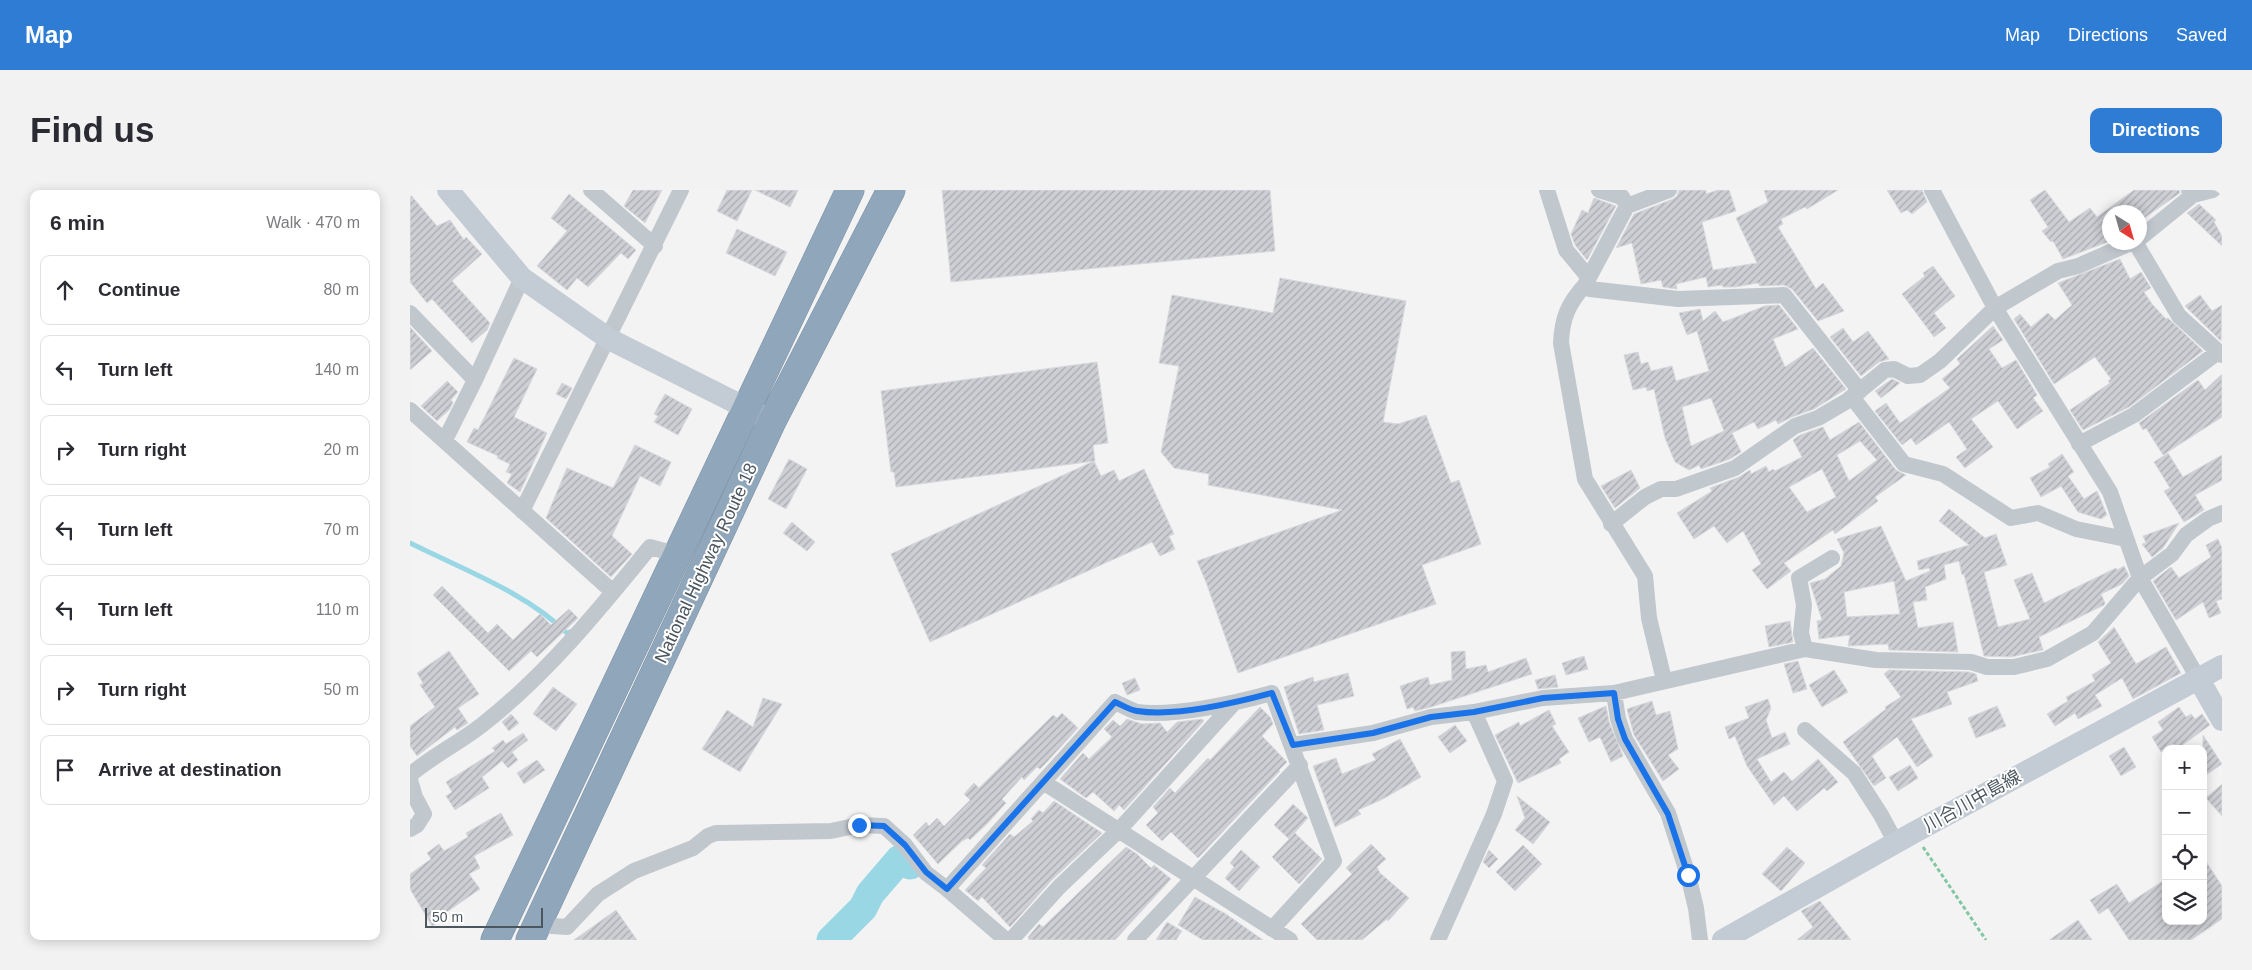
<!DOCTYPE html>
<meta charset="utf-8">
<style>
body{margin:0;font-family:Arial,"Noto Sans JP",sans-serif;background:#f2f2f3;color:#2b2b33}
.controls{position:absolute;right:15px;bottom:15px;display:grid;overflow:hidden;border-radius:10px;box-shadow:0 2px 12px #0003}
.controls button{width:45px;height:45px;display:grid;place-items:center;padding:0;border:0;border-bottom:1px solid #e1e1e2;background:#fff;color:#2b2b33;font:25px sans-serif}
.compass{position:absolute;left:1692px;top:15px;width:45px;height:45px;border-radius:50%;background:#fff;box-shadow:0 2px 12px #0003;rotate:143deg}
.scale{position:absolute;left:15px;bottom:12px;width:118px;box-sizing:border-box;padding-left:5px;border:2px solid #4c565e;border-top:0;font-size:14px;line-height:18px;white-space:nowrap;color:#4c565e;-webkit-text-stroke:4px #fff;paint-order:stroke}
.stop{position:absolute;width:15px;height:15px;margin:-11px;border:4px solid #1a73e8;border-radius:50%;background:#fff}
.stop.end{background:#1a73e8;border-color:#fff;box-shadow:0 1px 5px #0008}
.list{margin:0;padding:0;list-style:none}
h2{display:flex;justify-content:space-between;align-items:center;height:65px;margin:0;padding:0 20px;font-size:21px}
h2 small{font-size:16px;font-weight:400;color:#7c7c81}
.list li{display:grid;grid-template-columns:32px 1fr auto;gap:15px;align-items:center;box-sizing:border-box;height:70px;margin:0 10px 10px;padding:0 10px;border:1px solid #e1e1e2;border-radius:10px}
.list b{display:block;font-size:19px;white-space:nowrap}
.list em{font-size:16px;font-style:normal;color:#7c7c81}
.icon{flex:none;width:28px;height:28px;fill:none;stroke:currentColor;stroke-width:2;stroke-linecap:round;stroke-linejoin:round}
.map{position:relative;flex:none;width:1812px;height:750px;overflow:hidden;border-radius:10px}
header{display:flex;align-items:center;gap:30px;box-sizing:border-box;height:70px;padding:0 25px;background:#2e7cd3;color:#fff}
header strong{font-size:24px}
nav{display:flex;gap:28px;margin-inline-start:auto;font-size:18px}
.intro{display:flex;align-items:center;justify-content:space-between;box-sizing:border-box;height:120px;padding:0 30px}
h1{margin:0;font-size:35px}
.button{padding:12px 22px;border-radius:10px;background:#2e7cd3;color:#fff;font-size:18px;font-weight:700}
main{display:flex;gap:30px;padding:0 30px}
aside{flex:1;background:#fff;border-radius:10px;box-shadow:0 2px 12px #0003}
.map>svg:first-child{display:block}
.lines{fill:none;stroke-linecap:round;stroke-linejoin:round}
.stream{stroke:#99d7e5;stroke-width:5}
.river{stroke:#99d7e5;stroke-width:29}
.building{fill:url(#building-hatch);stroke:#d7d9dd;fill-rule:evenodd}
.highway-casing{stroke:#7b92a7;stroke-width:29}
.path{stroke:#82c7a3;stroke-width:3;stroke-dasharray:4 2.5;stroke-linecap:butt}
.street{stroke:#c0c7cd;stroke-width:16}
.secondary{stroke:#c3cbd4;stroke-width:22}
.highway{stroke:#90a6bb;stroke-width:28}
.route{stroke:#1a73e8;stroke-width:6}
.labels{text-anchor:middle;stroke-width:4;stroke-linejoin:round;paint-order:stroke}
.street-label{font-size:18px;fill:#4c565e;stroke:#fff}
</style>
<header>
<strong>Map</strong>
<nav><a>Map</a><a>Directions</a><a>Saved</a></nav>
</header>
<div class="intro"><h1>Find us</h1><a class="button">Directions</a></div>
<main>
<aside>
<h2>6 min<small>Walk · 470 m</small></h2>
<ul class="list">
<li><svg class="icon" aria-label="ahead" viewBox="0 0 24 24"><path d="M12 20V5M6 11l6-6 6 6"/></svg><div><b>Continue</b></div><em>80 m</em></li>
<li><svg class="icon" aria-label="left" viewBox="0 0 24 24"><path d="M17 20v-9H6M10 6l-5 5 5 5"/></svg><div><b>Turn left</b></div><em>140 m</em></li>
<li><svg class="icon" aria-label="right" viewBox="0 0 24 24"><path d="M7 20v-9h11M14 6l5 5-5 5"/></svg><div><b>Turn right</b></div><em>20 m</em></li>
<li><svg class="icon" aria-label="left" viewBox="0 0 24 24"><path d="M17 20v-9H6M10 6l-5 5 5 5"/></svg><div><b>Turn left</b></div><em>70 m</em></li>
<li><svg class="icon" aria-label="left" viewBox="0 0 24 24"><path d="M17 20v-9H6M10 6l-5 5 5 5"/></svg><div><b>Turn left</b></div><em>110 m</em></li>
<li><svg class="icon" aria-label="right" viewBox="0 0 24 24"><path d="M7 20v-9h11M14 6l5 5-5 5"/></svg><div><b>Turn right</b></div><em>50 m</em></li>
<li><svg class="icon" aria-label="arrive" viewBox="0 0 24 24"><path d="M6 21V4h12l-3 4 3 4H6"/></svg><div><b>Arrive at destination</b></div></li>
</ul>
</aside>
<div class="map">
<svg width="1812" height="750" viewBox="0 0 1812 750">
<defs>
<pattern id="building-hatch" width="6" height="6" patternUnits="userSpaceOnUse" patternTransform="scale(1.25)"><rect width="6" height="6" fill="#cdcfd4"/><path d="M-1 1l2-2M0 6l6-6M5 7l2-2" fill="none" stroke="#a9abaf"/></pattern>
</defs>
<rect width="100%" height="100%" fill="#f4f3f3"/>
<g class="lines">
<path class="stream" d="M 0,353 C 52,379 117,403 158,444 L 160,442"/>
<path class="river" d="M 421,750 L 453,718 L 460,704 L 490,669 L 500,675"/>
</g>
<path class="building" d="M 223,0 L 252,0 L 235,33 L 214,16 Z
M 317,0 L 342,0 L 327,31 L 307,21 Z
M 345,0 L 388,0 L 380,17 Z
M 532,0 L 860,0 L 865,61 L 541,92 Z
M 1269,0 L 1296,0 L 1296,4 L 1308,0 L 1319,0 L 1326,21 L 1292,32 L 1303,80 L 1347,73 L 1326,28 L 1358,12 L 1354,0 L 1428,0 L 1397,19 L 1395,17 L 1371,29 L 1373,34 L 1368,37 L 1406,99 L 1413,93 L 1434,121 L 1408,131 L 1382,99 L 1374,95 L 1350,96 L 1348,93 L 1325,97 L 1313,97 L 1312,95 L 1298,97 L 1296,87 L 1266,94 L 1267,99 L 1253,97 L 1251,90 L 1231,94 L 1222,53 L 1206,58 L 1224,24 L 1263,9 L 1267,6 Z
M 1477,0 L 1512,0 L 1517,12 L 1502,24 L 1497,20 L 1491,23 Z
M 1635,0 L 1659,32 L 1680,18 L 1687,27 L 1724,0 L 1769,0 L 1770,3 L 1730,31 L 1730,22 L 1700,22 L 1700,51 L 1653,69 L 1643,51 L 1641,52 L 1632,41 L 1638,37 L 1620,10 Z
M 0,4 L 27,36 L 40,30 L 54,50 L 56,47 L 72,64 L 42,91 L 80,133 L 77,140 L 62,153 L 22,109 L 17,113 L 0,92 Z
M 159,4 L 226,60 L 218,69 L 211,63 L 178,97 L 167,88 L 157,100 L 127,76 L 157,41 L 141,28 Z
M 1184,8 L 1206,16 L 1177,70 L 1165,55 L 1161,44 L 1172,20 L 1178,23 Z
M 1789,14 L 1806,30 L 1804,32 L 1812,46 L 1812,56 L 1777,23 Z
M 327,39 L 377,62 L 365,86 L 316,63 Z
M 1710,69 L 1720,89 L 1731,82 L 1741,98 L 1734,102 L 1742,114 L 1756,129 L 1758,128 L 1793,161 L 1719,217 L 1673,240 L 1660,220 L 1700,193 L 1698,191 L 1701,189 L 1685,167 L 1644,194 L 1604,129 L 1610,124 L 1621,137 L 1638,123 L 1645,130 L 1662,115 L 1648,93 Z
M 1523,76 L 1545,106 L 1524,123 L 1536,138 L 1524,147 L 1492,104 L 1515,86 L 1513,83 Z
M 870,88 L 996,111 L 973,232 L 988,234 L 1016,225 L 1041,293 L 1049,290 L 1071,354 L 1012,375 L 1026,414 L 828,483 L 796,392 L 787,371 L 932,320 L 798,295 L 799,284 L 764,278 L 751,262 L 769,176 L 749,173 L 762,105 L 863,123 Z
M 1790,105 L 1802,121 L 1812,115 L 1811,151 L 1775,116 Z
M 1369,115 L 1388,139 L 1363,149 L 1375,177 L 1403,158 L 1436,199 L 1404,219 L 1382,227 L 1368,234 L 1366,230 L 1348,239 L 1344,232 L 1322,243 L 1331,262 L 1320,269 L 1291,279 L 1289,275 L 1279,280 L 1265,272 L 1255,248 L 1244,199 L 1237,201 L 1236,197 L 1223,200 L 1214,165 L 1228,162 L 1231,174 L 1238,172 L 1241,181 L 1262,176 L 1266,191 L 1299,181 L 1287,141 L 1277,145 L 1269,123 L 1290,119 L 1293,131 L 1305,121 L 1313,132 L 1355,116 ZM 1301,208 L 1314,241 L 1281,256 L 1272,217 Z
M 1583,136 L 1593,150 L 1579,159 L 1592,178 L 1606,170 L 1627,205 L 1623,208 L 1633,221 L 1607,239 L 1588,211 L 1561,229 L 1583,257 L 1555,278 L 1546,267 L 1557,259 L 1539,232 L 1506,255 L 1501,248 L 1492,255 L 1465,221 L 1476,213 L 1490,233 L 1540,198 L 1532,189 L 1550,174 L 1547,169 Z
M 0,137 L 22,161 L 0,180 Z
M 1433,138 L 1443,152 L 1458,141 L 1479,169 L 1469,172 L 1451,186 L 1420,147 Z
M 104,168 L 127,179 L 104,227 L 137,243 L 110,302 L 97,293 L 102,284 L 96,282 L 100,274 L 87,268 L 88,266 L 57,252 L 64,238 L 68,240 Z
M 687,172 L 698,253 L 683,255 L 685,271 L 486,297 L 484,282 L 481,282 L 471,201 Z
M 1812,184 L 1812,227 L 1753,265 L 1736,238 L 1733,240 L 1729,233 L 1788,190 L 1795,200 Z
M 1482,189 L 1490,193 L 1471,208 L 1465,201 Z
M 37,191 L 48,202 L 41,210 L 43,212 L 40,219 L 27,231 L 11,216 Z
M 152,193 L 162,198 L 156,209 L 146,204 Z
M 255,204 L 282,219 L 268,245 L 244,232 L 248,226 L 244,224 Z
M 1449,232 L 1486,280 L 1496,285 L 1465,307 L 1468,311 L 1425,344 L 1423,340 L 1374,373 L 1381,381 L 1357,399 L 1342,380 L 1351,374 L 1333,341 L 1317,353 L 1304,336 L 1284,349 L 1267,323 L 1302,301 L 1300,298 L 1329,287 L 1340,280 L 1341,284 L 1356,276 L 1359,282 L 1363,279 L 1365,281 L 1392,267 L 1383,250 L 1390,245 L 1413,237 L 1420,250 ZM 1450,251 L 1467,270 L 1439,291 L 1427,265 ZM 1412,279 L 1426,307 L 1397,322 L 1379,297 Z
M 225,255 L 261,272 L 250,296 L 230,286 L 202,346 L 222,364 L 201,387 L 136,328 L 157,278 L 203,298 Z
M 1758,263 L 1773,287 L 1812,265 L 1812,290 L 1785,305 L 1794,320 L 1774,332 L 1754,301 L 1760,298 L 1744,272 Z
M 1652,264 L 1664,282 L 1658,286 L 1674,309 L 1687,301 L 1697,325 L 1691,329 L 1668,322 L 1651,296 L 1631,307 L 1620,288 L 1640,277 L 1638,274 Z
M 379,269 L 397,279 L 376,319 L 358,309 Z
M 684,271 L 691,286 L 704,280 L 709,291 L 734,279 L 764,344 L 759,346 L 765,359 L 750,366 L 742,352 L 520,452 L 481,364 Z
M 1221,280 L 1230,298 L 1205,318 L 1191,296 Z
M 1539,319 L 1575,348 L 1586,344 L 1597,375 L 1574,382 L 1588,437 L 1620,429 L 1604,390 L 1622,383 L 1634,413 L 1706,378 L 1707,380 L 1714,376 L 1719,386 L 1712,394 L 1691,404 L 1695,413 L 1694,415 L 1629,447 L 1633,460 L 1601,467 L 1574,466 L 1554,384 L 1552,385 L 1549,371 L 1534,375 L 1536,389 L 1515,397 L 1517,410 L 1503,412 L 1508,438 L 1543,432 L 1548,462 L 1479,460 L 1478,454 L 1438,456 L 1440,445 L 1409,449 L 1407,431 L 1412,430 L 1400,393 L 1415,389 L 1431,376 L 1434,363 L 1427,349 L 1471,336 L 1496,391 L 1520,381 L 1519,378 L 1509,380 L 1507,371 L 1559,355 L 1529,331 ZM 1484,391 L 1490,424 L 1437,427 L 1434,402 Z
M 382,332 L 405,352 L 397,361 L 373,343 Z
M 1769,333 L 1753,358 L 1742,367 L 1732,354 L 1736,353 L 1733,346 Z
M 1808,349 L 1812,358 L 1812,409 L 1806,411 L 1811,423 L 1799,428 L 1793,412 L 1766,430 L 1743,391 L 1761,377 L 1769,388 L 1801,367 L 1796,355 Z
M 32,396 L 78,443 L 87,434 L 103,450 L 130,424 L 141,435 L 159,419 L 168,428 L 127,467 L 121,461 L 99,481 L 23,405 Z
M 1380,431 L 1383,452 L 1359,457 L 1355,436 Z
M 1704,437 L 1726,474 L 1756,457 L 1771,483 L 1723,509 L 1712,488 L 1685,505 L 1692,516 L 1668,529 L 1665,523 L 1645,536 L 1637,524 L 1658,511 L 1656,507 L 1685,491 L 1682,485 L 1701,473 L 1688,452 Z
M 39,461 L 69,504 L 48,518 L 58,533 L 47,540 L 45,537 L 7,566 L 0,556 L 0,536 L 25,517 L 10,495 L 13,493 L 7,483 Z
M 1055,461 L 1056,479 L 1076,475 L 1078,482 L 1116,468 L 1122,484 L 1021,517 L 1005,521 L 1003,517 L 997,519 L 990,496 L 1018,487 L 1020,495 L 1042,490 L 1041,462 Z
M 1174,466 L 1178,479 L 1156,485 L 1152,473 Z
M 1388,471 L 1397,499 L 1383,503 L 1374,474 Z
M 1424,480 L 1438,502 L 1412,517 L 1399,495 Z
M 1479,480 L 1559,482 L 1566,484 L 1568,491 L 1537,502 L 1542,514 L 1501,529 L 1523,566 L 1507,577 L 1487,547 L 1462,566 L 1476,588 L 1464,596 L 1433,552 L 1476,519 L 1475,517 L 1491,507 L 1474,484 Z
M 938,483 L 944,506 L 907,515 L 914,540 L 889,544 L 874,497 L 903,487 L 904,492 Z
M 1145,485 L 1148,497 L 1128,499 L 1125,490 Z
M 725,488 L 730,500 L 717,505 L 712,493 Z
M 143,497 L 167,514 L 146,541 L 123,524 Z
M 353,508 L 372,514 L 330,582 L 292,559 L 317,520 L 343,537 Z
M 1358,509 L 1361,518 L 1356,530 L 1362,548 L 1375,542 L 1380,554 L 1347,569 L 1361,592 L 1374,582 L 1382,591 L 1408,569 L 1428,592 L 1417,601 L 1414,598 L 1387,621 L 1374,606 L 1364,615 L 1337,576 L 1325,546 L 1319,549 L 1315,537 L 1339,528 L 1335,517 Z
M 1242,511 L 1246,525 L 1260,521 L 1268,559 L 1258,565 L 1269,579 L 1253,591 L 1224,545 L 1217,519 Z
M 1196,516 L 1199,532 L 1213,566 L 1201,572 L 1190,547 L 1179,552 L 1168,528 Z
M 1587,516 L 1596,536 L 1566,548 L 1558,528 Z
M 850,517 L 860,527 L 863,534 L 852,546 L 877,572 L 869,580 L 870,581 L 788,668 L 761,642 L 752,651 L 736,635 L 748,623 L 743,617 L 760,598 L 765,603 L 798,568 L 800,570 Z
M 1769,517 L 1776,527 L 1781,524 L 1785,529 L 1792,524 L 1800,535 L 1767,559 L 1763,554 L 1751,562 L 1742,547 L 1753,540 L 1748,532 Z
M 1139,520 L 1146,534 L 1142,536 L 1159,562 L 1149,569 L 1151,573 L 1108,593 L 1085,545 L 1109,532 L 1110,536 Z
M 652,523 L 668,538 L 635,574 L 630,579 L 627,577 L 614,590 L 612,587 L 592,609 L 596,613 L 578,633 L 560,650 L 558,648 L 552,651 L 528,674 L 503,645 L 516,632 L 519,636 L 527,628 L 534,636 L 560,610 L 554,604 L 564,593 L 569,598 L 643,525 L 647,528 Z
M 101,524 L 109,533 L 99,541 L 92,532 Z
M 717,529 L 732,534 L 750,533 L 757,542 L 767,532 L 792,529 L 794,531 L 714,620 L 709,615 L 704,621 L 683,602 L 676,608 L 650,589 L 673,563 L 679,569 L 702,547 L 694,539 L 703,530 L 710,536 Z
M 1045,535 L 1057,551 L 1040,563 L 1028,547 Z
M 113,543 L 118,550 L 102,562 L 108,570 L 98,578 L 92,571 L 72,587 L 79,598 L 45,620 L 36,606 L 42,602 L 36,592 L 85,561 L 82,558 L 93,550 L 96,554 Z
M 1793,545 L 1812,574 L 1793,587 Z
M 990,549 L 1011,587 L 971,610 L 948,620 L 951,624 L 925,637 L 903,576 L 926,568 L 932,584 L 966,570 L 962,564 Z
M 1714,557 L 1726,577 L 1711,586 L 1699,566 Z
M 127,570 L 135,580 L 114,594 L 107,583 Z
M 1500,575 L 1508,588 L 1488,601 L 1479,587 Z
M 1812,594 L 1812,626 L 1796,608 Z
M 1107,606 L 1140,632 L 1123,654 L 1105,640 L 1115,628 Z
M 644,611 L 692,643 L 642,690 L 600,737 L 572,707 L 568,711 L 555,700 L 576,678 L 572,675 L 600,644 L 604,647 L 623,631 L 621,629 L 629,620 L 633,623 Z
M 883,614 L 898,628 L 879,649 L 864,635 Z
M 91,623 L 103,645 L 64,666 L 70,678 L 59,684 L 70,699 L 31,726 L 33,729 L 22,736 L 0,699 L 0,684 L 21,669 L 17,663 L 29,654 L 34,661 L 58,647 L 56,643 Z
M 885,643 L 912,669 L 889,694 L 862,667 Z
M 961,654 L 976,669 L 967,677 L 970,683 L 999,708 L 978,731 L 977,729 L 952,750 L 907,750 L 891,734 L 942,684 L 936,678 Z
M 1113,655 L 1132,674 L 1105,701 L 1086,682 Z
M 716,657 L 727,664 L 741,678 L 744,675 L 761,689 L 705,750 L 619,750 L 618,747 L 629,734 L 633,737 Z
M 1377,657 L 1395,673 L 1371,701 L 1352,684 Z
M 831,660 L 850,677 L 829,701 L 815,688 L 824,677 L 820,673 Z
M 1079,660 L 1088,669 L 1079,678 L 1073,672 Z
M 1793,667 L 1812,696 L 1812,729 L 1781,750 L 1719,750 L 1698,718 L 1689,724 L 1680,710 L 1707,694 L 1719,713 L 1756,689 L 1756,731 L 1793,731 Z
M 785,707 L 816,724 L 853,750 L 793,750 L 768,735 Z
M 1410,711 L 1441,750 L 1387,750 L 1403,737 L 1391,721 Z
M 206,720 L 227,750 L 164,750 Z
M 1668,730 L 1682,750 L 1639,750 Z
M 757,732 L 772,741 L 766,750 L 746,750 Z"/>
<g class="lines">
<g class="highway-casing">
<path id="highway" d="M 85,750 L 440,0
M 120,750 L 362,231 L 481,0"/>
</g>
<path class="path" d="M 1513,657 L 1576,750"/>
<path class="street" d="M 181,0 L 245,56
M 1137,0 L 1156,60 L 1179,88
M 1189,0 L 1212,7 L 1217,16
M 1259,0 L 1217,16 L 1175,95 L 1180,99 L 1268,109 L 1374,105 L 1450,201
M 1522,0 L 1585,118 L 1700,302 L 1730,388 L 1788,488
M 1779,0 L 1783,5 L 1803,0
M 1730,48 L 1783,5
M 1725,52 L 1769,126 L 1812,165
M 1175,95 C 1158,114 1152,128 1151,153 L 1175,289 L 1235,386 L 1239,428 L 1254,490
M 0,123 L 65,190
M 1442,207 L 1494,274 L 1533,284 L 1601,328 L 1628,323 L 1666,339 L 1716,349
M 0,220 L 203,402
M 35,250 L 65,190 L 112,88
M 1669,254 L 1724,225 L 1808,162
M 112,321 L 271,0
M 1201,334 L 1235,307 L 1251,299 L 1266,299 L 1325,278 L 1385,236 L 1408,228 L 1437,211 L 1475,180 L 1484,179 L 1498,186 L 1510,185 L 1530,171 L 1585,118 L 1648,81 L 1668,76 L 1723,52
M 1395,459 L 1391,443 L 1394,415 L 1389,388 L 1422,368
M 1204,503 L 1208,529 L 1215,549 L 1258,623 L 1278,685 L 1286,718 L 1290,750
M 1395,540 L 1444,583 L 1471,625 L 1486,653
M 883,555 L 963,543 L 1021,527 L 1064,522 L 1133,508 L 1204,503 L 1395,459 L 1466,470 L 1561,472 L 1577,477 L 1604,477 L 1637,469 L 1683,443 L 1730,388 L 1762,364 L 1776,345 L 1798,329 L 1812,323
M 0,585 C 22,566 49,553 72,535 C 136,485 189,420 240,357 L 269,365
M 0,590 L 5,607 L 14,624 L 7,635 L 0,639
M 633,592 L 880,750
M 128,735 L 157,737 L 188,704 L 224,681 L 283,658 L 298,646 L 306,643 L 421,641 L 449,635 L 474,636 L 495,655 L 516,683 L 537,699
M 596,750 L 537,699 L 705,512 C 712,515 720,520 727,522 C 764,527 826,513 862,503 L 924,671 L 862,739
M 601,750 L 649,697 L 709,640 L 824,513
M 725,750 L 890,575
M 1028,750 L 1084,624 L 1095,591 L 1064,522"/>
<path class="secondary" d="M 38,0 L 112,88 L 199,149 L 352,226
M 1788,488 L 1812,530
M 1313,750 L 1503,643 L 1812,476"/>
<use href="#highway" class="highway"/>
</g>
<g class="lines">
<path class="route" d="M 449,635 L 474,636 L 495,655 L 516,682 L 537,699 L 705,512 C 712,515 720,520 727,521 C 764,527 825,513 862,503 L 883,555 L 963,543 L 1021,527 L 1064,522 L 1133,508 L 1204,503 L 1208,529 L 1215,549 L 1258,624 L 1278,685"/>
</g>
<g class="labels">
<g class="street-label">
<text transform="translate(296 373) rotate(-65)" y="6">National Highway Route 18</text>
<text transform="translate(1562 611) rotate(-29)" y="6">川合川中島線</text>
</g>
</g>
</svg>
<div class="controls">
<button>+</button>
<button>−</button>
<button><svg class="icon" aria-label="locate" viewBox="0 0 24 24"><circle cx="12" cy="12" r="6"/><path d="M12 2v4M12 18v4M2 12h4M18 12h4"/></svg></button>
<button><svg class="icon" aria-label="layers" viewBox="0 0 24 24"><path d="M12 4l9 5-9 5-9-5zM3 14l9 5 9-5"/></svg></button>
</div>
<svg class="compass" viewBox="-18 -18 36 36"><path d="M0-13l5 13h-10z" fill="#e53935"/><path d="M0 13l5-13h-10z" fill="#7c7c81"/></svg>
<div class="scale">50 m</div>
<div class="stop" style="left:1278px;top:685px"></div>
<div class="stop end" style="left:449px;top:635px"></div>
</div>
</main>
